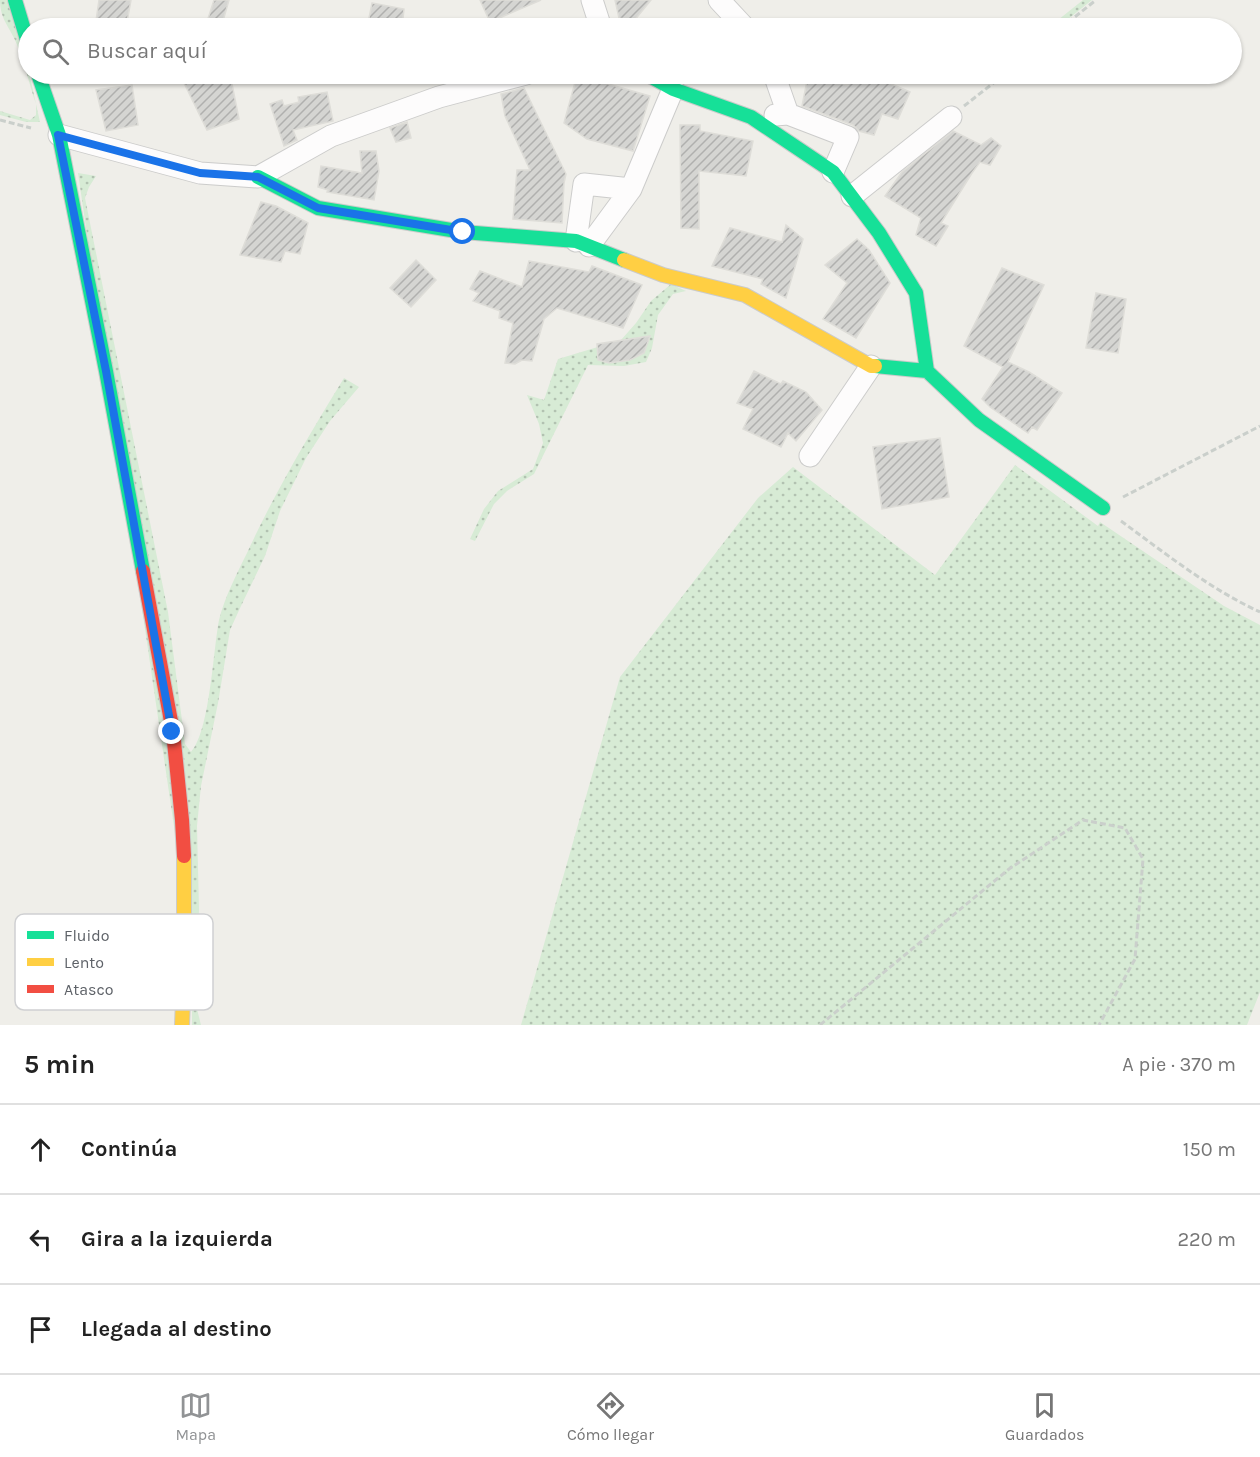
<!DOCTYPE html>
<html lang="es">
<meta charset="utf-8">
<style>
body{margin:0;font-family:Karla,sans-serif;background:#f2f2f2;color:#222}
.stop{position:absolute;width:18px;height:18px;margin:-14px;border:4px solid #1a73e8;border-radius:50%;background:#fff}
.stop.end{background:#1a73e8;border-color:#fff;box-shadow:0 2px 6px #0008}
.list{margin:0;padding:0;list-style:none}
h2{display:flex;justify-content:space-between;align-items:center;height:78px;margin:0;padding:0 24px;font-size:26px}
h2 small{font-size:20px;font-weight:400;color:#767676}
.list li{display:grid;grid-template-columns:39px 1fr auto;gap:18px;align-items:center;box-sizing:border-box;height:90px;padding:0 24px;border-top:2px solid #e0e0e0}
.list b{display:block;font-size:22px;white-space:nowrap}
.list em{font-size:20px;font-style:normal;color:#767676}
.icon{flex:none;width:33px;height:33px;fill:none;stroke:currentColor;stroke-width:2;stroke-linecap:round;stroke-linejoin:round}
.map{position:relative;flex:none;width:1260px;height:1025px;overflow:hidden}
.search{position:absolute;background:#fff;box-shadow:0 2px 4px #0004;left:18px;right:18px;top:18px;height:66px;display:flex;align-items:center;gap:15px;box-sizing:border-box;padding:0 21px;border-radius:33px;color:#767676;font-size:22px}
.sheet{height:348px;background:#fff}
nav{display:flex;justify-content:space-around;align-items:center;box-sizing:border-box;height:84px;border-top:2px solid #e0e0e0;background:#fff;font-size:16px;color:#767676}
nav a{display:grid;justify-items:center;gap:3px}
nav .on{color:#919395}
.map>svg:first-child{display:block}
.grass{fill:url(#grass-dots)}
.building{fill:url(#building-hatch);stroke:#deddd8;stroke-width:1.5}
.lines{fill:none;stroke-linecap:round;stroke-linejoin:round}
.street-casing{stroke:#cccccb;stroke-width:23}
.fast-casing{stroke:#cbcbca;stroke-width:16}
.slow-casing{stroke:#cbcbca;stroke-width:16}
.jam-casing{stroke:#cbcbca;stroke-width:16}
.path{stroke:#cacfcb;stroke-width:3;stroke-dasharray:6 3;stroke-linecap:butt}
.street{stroke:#fdfcfc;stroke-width:21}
.fast{stroke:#16e098;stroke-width:14}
.slow{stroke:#ffcf43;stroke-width:14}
.jam{stroke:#f24e42;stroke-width:14}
.route{stroke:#1a73e8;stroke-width:8}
.key{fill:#fff;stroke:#cfd0d2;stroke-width:1.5}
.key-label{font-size:16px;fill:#5e6268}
</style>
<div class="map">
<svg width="1260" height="1025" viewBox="0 0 1260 1025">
<defs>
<pattern id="grass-dots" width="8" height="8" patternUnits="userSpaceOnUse" patternTransform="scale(1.5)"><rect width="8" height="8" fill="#d7ebd5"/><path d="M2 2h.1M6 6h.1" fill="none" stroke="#b2c2b1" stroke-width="1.8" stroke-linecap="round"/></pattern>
<pattern id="building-hatch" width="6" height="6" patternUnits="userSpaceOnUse" patternTransform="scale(1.5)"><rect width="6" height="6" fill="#d5d5d2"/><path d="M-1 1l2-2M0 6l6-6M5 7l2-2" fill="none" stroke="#b0b0ae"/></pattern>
</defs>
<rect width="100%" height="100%" fill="#efeee9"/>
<path class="grass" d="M 0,0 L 7,0 L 28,68 L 40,122 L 26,122 L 0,115 L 0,111 L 30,120 L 36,115 L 36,104 C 29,84 24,59 15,40 C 8,25 0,18 0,0 Z
M 1083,0 L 1092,0 L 1057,28 L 1048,28 Z
M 78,173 L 96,176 L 89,187 L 85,198 L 168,612 L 185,744 L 191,752 C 210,731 213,651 219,620 C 224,599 237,573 247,553 C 275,492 309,435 344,378 L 359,387 L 330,421 L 306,458 L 280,511 L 265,556 L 241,606 L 230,630 L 218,703 L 201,786 L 197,826 L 199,909 L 196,1005 L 201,1025 L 192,1025 L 192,949 Z
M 671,284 L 686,291 L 673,294 L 658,315 L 652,348 L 646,362 L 624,366 L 588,365 L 534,474 L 507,491 L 494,504 L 475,541 L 470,539 L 484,509 L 498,491 L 533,469 L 543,443 L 539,424 L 527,395 L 544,400 L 558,359 L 621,340 L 636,323 L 651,301 Z
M 1015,465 L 1098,526 L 1100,522 L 1224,606 L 1260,625 L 1260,992 L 1247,1025 L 521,1025 L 620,677 L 758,498 L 793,467 L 935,575 Z"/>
<path class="building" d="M 99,0 L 131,0 L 126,28 L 95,28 Z
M 214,0 L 229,0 L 221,28 L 205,28 Z
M 480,0 L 541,0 L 490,22 Z
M 615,0 L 651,0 L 634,21 L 619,18 Z
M 372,3 L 404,9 L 402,28 L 367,28 Z
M 197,74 L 230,74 L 239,119 L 207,130 L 182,79 Z
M 849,74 L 881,74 L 894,78 L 889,83 L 910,92 L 898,119 L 882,114 L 874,135 L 859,131 L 853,125 L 802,106 L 808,76 L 848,85 Z
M 577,75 L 650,96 L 633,151 L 587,139 L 564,123 Z
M 132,85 L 138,125 L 106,131 L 96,90 Z
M 524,88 L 566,174 L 564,183 L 562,223 L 513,219 L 517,170 L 530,170 L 505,116 L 501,94 Z
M 327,92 L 333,121 L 293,130 L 297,140 L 284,146 L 270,104 L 282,100 L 284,106 L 299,102 L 298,97 Z
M 407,122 L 411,138 L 396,142 L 390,128 Z
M 680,125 L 700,125 L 700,131 L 753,141 L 746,176 L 699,171 L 699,229 L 681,228 Z
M 953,131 L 981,145 L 991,138 L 1001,146 L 990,165 L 980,162 L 972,173 L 941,223 L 948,226 L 936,246 L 916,235 L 921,218 L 885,196 L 902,172 Z
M 360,151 L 376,151 L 379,171 L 374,200 L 327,192 L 328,190 L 318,187 L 321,166 L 362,173 Z
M 261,202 L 276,206 L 308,223 L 300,254 L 285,251 L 281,262 L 240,255 Z
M 786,225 L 803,239 L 786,298 L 761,284 L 763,279 L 712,266 L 730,228 L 782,242 Z
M 857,239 L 869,250 L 890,283 L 856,338 L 823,319 L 847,283 L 825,265 Z
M 416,260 L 436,280 L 411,307 L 390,288 Z
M 529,261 L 589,272 L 592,266 L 642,285 L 623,328 L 557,308 L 544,319 L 532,361 L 522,360 L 515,364 L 505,363 L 513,323 L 499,318 L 500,311 L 473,301 L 479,293 L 470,289 L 480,271 L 522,287 Z
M 1002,268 L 1044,285 L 1008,362 L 1029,372 L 1062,393 L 1037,430 L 1032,427 L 1028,433 L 990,407 L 982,399 L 1003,367 L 964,346 Z
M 1096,293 L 1126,299 L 1118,353 L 1086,348 Z
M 650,336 L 644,353 L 630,360 L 609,363 L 598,360 L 597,344 Z
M 754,371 L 781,384 L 783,381 L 806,392 L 822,410 L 796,441 L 788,433 L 781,447 L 743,429 L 753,409 L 737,403 Z
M 940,438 L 949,497 L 882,509 L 873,447 Z"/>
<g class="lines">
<g class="street-casing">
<path id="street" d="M 592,0 L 601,28
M 719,0 L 745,28
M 774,74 L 788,114 L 775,115
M 788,114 L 848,137 L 833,172
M 59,135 L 200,173 L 258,177 L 331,136 L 439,97 L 526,74
M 852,196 L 951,117
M 576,241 L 584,184 L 631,189
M 589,246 L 631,189 L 673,89
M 810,456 L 871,366"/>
</g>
<g class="fast-casing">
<path id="fast" d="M 15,0 L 28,43
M 38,74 L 59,135 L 106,371 L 143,571
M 646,74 L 673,89 L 751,117 L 833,172 L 879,233 L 916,293 L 927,371
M 258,177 L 318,208 L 463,232 L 576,241 L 624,260
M 875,366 L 927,371 L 979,420 L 1103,508"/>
</g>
<g class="slow-casing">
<path id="slow" d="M 624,260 L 663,275 L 745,295 L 871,366 L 875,366
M 182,1025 L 184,973 L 184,856"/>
</g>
<g class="jam-casing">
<path id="jam" d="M 143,571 L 173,732 L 182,820 L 184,856"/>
</g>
<path class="path" d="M 1061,28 L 1096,0
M 964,106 L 1005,74
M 0,120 L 31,128
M 1123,497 L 1260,426
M 1121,521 C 1166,554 1210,589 1260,612
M 820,1025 L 1009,869 L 1083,820 L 1125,828 L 1143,859 L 1135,959 L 1099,1025"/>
<use href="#street" class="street"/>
<use href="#fast" class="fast"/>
<use href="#slow" class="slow"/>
<use href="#jam" class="jam"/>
</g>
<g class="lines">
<path class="route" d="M 172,732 L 106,371 L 58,135 L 200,173 L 258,177 L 318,208 L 463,232"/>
</g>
<rect x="15" y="914" width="198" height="96" rx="9" class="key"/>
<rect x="27" y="931" width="27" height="8" fill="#16e098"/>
<rect x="27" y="958" width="27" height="8" fill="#ffcf43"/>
<rect x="27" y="985" width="27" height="8" fill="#f24e42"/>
<g class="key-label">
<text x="64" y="941">Fluido</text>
<text x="64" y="968">Lento</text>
<text x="64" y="995">Atasco</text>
</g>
</svg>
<div class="stop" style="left:463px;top:232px"></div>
<div class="stop end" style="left:172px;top:732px"></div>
<div class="search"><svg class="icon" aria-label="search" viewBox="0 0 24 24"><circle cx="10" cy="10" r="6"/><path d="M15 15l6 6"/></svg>Buscar aquí</div>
</div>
<section class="sheet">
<h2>5 min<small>A pie · 370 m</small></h2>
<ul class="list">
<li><svg class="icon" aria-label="ahead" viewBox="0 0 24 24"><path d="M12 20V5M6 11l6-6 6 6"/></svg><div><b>Continúa</b></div><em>150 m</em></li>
<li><svg class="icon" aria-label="left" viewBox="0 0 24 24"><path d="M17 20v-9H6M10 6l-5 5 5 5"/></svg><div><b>Gira a la izquierda</b></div><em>220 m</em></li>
<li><svg class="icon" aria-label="arrive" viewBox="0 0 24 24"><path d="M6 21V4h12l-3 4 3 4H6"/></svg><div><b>Llegada al destino</b></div></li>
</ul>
</section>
<nav>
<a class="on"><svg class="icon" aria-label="map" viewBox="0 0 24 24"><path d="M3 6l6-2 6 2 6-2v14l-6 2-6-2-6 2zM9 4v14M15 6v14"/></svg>Mapa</a>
<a><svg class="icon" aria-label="directions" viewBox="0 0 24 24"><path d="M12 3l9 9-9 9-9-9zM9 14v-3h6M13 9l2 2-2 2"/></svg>Cómo llegar</a>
<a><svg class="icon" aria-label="saved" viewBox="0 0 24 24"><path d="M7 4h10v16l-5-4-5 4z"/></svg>Guardados</a>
</nav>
